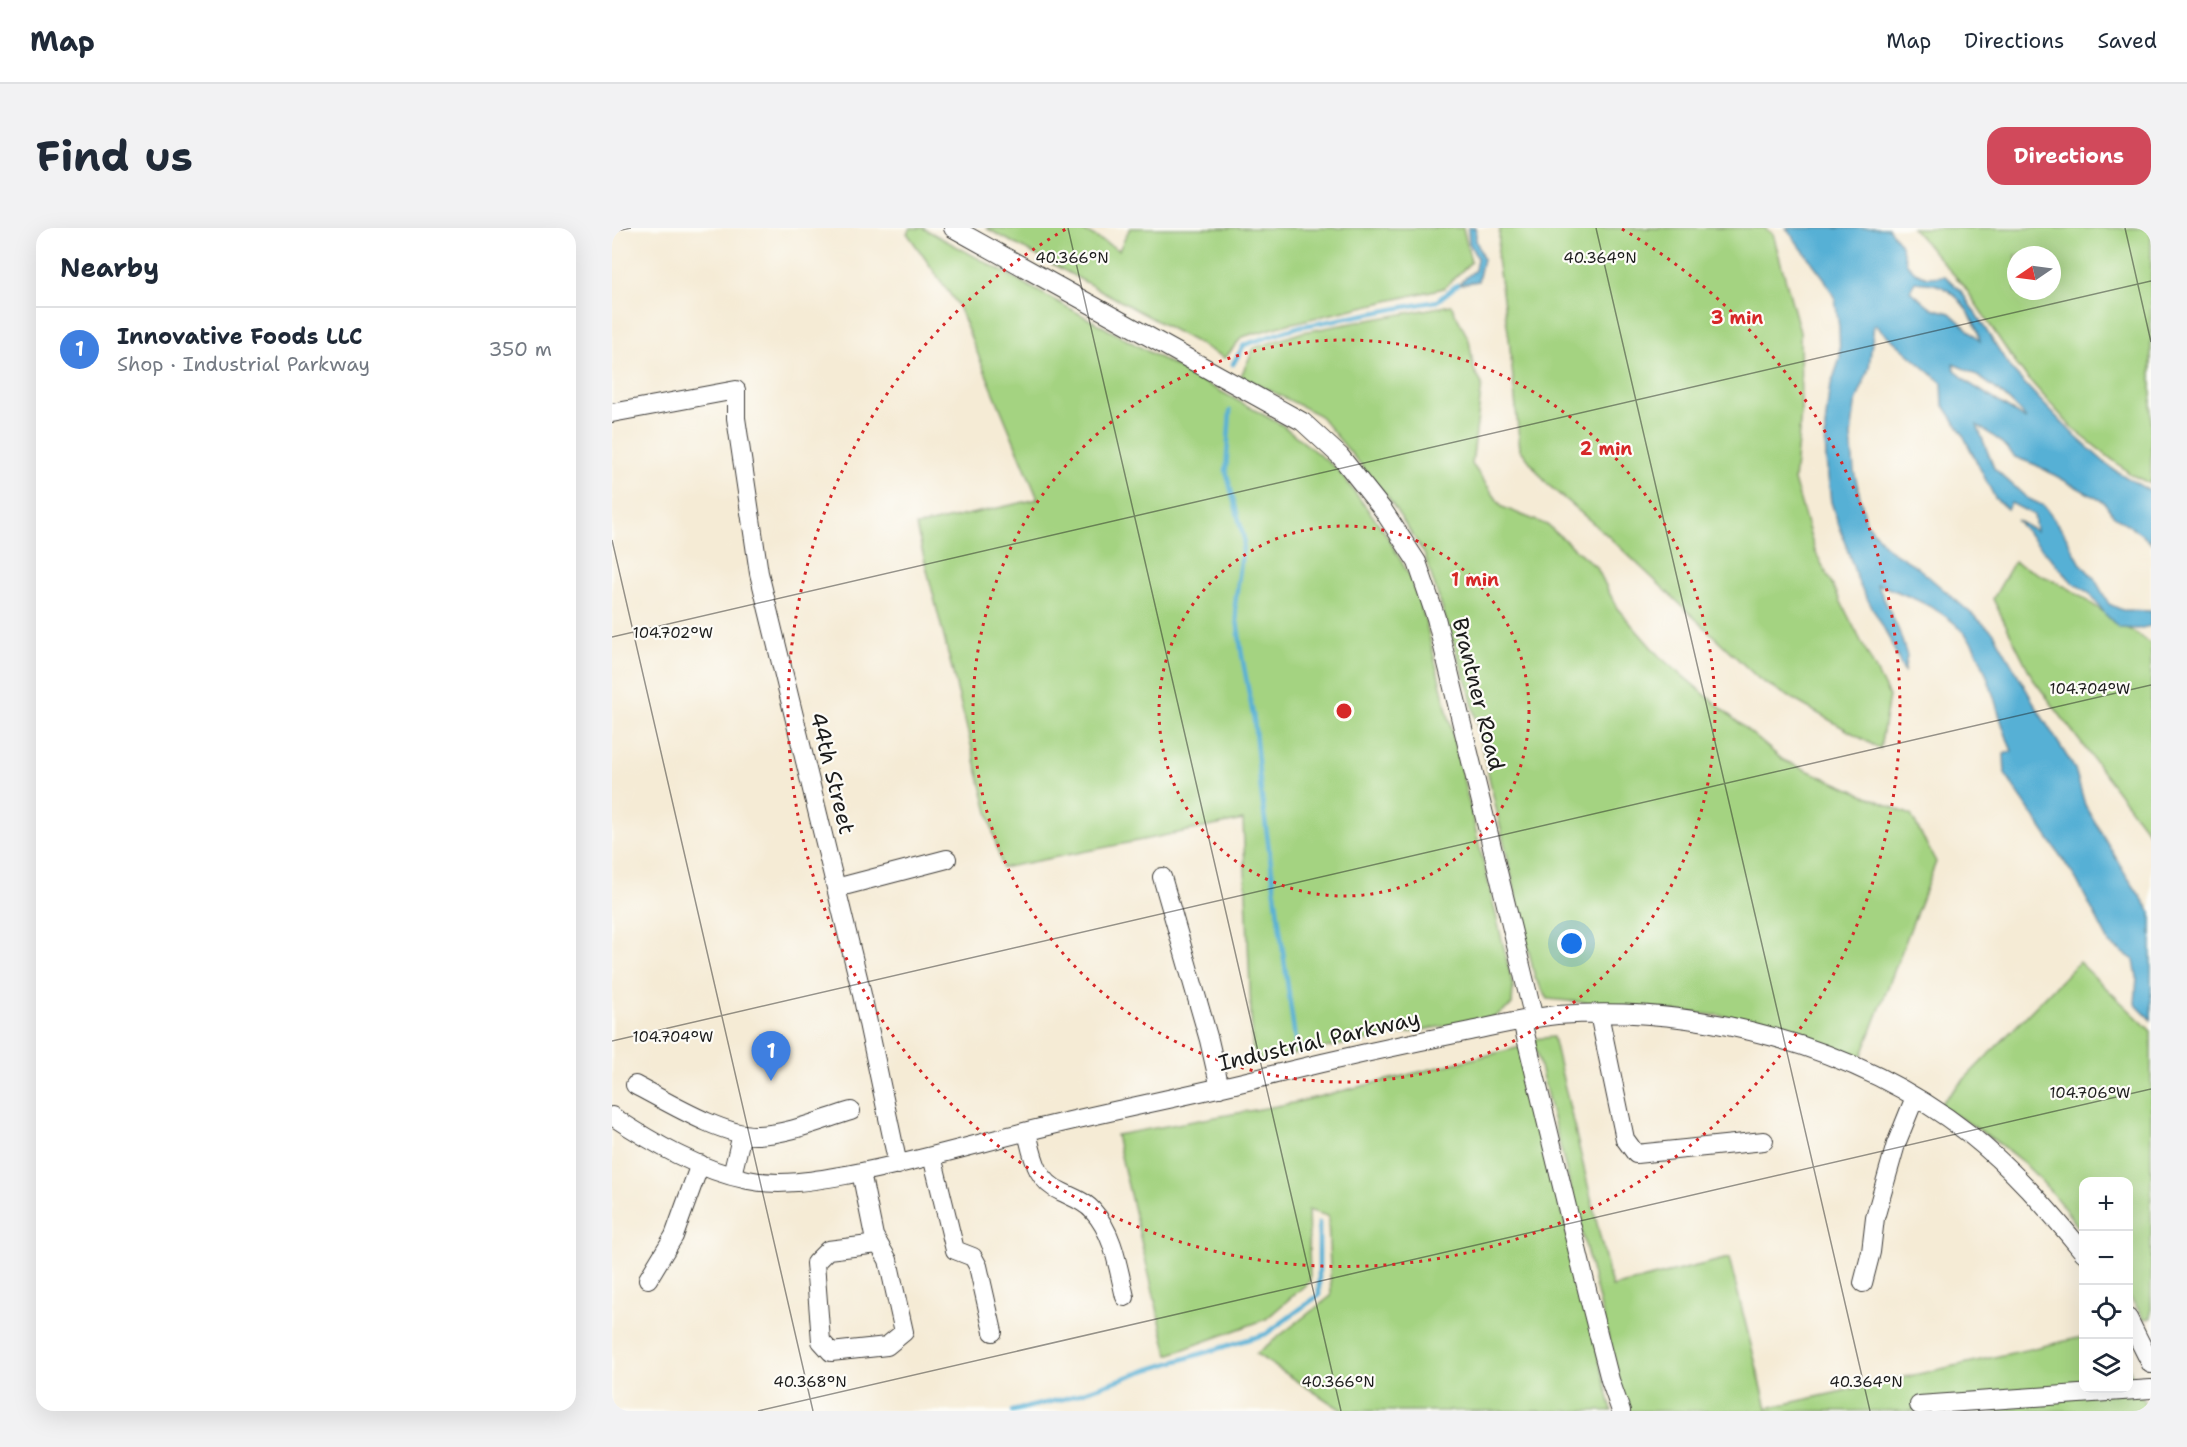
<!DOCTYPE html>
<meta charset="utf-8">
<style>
body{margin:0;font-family:"Shantell Sans",sans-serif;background:#f2f2f3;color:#1f2937}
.controls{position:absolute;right:18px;bottom:18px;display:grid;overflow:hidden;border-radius:12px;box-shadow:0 6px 24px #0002}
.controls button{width:54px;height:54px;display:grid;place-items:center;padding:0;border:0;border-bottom:2px solid #e0e1e3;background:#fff;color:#1f2937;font:30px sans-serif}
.compass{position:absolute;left:1395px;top:18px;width:54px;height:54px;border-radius:50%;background:#fff;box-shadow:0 6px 24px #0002;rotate:257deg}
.you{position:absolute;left:960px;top:716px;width:21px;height:21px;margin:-15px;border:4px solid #fff;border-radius:50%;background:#1a73e8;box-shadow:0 0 0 9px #1a73e833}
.badge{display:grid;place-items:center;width:39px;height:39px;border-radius:50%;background:#d1495b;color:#fff;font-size:20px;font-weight:700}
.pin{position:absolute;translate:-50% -50px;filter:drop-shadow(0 2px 3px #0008)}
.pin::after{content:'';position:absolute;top:32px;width:21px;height:18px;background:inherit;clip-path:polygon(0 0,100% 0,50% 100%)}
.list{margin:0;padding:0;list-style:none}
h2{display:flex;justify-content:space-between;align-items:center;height:78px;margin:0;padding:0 24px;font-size:26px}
h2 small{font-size:20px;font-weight:400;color:#747a83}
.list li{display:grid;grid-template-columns:39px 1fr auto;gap:18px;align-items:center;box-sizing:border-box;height:84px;padding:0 24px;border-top:2px solid #e0e1e3}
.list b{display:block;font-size:22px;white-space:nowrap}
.list p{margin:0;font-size:20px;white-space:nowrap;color:#747a83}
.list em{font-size:20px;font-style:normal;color:#747a83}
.icon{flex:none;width:33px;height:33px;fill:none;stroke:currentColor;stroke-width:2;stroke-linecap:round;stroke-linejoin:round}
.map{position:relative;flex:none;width:1539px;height:1183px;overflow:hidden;border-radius:18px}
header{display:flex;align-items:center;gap:36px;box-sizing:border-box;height:84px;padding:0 30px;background:#fff;border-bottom:2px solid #e0e1e3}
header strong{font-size:28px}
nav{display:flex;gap:33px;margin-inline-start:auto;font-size:21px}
.intro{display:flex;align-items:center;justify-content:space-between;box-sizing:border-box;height:144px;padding:0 36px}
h1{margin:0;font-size:42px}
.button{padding:15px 27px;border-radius:18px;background:#d1495b;color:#fff;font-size:21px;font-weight:700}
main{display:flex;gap:36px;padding:0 36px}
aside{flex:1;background:#fff;border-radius:18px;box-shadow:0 6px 24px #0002}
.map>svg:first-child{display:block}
.green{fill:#a4d381;stroke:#60784e;stroke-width:1.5;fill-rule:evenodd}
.water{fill:#57b0d5;stroke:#3a6678;stroke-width:1.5;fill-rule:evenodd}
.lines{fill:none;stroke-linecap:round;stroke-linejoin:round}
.stream{stroke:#57b0d5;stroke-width:4.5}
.minor-casing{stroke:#3d3b38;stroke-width:20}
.minor{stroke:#fff;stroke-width:18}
.ticks{fill:none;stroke:#1c1c1c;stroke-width:1.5;stroke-opacity:0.45}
.ring{fill:none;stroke:#d62828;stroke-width:3;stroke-dasharray:3 6}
.labels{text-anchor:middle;stroke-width:4.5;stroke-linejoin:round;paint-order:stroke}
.street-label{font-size:22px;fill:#1c1c1c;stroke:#fdfcf7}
.ticks-label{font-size:15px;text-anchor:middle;fill:#1c1c1c;stroke:#fdfcf7;stroke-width:4.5;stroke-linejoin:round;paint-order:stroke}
.centre{fill:#d62828;stroke:#fdfcf7;stroke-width:3}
.ring-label{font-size:18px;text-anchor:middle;font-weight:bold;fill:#d62828;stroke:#fdfcf7;stroke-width:4.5;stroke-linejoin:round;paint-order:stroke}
</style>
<header>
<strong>Map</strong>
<nav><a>Map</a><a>Directions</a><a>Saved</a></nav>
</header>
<div class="intro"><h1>Find us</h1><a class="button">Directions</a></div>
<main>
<aside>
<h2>Nearby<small></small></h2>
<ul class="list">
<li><span class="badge" style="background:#3f7fe0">1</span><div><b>Innovative Foods LLC</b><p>Shop · Industrial Parkway</p></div><em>350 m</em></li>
</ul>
</aside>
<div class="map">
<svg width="1539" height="1183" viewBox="0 0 1539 1183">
<rect width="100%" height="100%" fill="#fdfcf7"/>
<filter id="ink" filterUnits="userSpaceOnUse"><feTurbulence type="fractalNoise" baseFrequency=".0167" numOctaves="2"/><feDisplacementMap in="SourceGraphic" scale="12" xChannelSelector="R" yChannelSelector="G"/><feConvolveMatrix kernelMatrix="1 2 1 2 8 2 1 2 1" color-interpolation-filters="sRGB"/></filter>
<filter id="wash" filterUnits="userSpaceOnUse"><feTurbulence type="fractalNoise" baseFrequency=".008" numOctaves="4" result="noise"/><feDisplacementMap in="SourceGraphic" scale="24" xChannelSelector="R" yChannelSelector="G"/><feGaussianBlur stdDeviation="1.35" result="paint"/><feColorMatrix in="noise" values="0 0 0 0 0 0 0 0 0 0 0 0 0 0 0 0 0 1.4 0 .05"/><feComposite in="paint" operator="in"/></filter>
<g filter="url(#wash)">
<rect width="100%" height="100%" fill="#f5ebd5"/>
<path class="green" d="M 299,0 L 311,0 L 670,197 L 726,242 L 772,303 L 797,347 L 813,391 L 901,758 L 900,777 L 882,789 L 641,833 L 631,592 L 390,640 L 304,298 L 426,271 L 345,76 L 295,5 Z
M 374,0 L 466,0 L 507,22 L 518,0 L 851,0 L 859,34 L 832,60 L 676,96 L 630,109 L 613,130 Z
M 888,0 L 1152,0 L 1161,6 L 1188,104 L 1189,184 L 1182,252 L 1203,323 L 1277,468 L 1268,521 L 1148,452 L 995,307 L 935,256 L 908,221 L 897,110 L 885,31 Z
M 1300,0 L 1539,0 L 1539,256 L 1520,247 L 1461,201 L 1406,139 L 1352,58 ZM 1404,27 L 1440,27 L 1440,63 L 1404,63 Z
M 839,77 L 857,112 L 862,142 L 870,156 L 860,236 L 890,279 L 935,297 L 985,340 L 1005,380 L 1047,428 L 1171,532 L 1299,587 L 1324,634 L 1248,832 L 1123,789 L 936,771 L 923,750 L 857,462 L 812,325 L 775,268 L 707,187 L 629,148 L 642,120 L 691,104 Z
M 1402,334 L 1456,360 L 1539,416 L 1539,608 L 1421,451 L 1381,371 Z
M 1467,734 L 1539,803 L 1539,1090 L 1533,1091 L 1517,1068 L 1516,954 L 1472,954 L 1471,1006 C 1453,980 1432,953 1408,932 C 1383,911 1355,894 1327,877 Z
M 941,809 L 1000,1059 L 1117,1030 L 1155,1180 L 1471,1109 L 1472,1160 L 1516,1160 L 1517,1140 L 1537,1183 L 1015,1183 L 921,811 Z
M 909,819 L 1000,1183 L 731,1183 L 644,1126 L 719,1068 L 716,988 L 696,982 L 698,1053 L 654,1091 L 556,1127 L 504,907 L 681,875 Z"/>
<path class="water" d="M 856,0 L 864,0 L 864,12 L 871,31 L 866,53 L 845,57 L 863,42 L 865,30 L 857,15 Z
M 1174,0 L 1276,0 L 1288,15 L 1295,36 L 1303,44 L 1315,49 L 1333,48 L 1349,63 L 1399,141 L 1428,172 L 1463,208 L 1499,240 L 1539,264 L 1539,315 L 1528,305 L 1501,287 L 1492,274 L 1424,237 L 1403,229 L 1388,213 L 1365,197 L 1382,240 L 1415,270 L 1432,278 L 1452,305 L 1469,336 L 1482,350 L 1497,376 L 1510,382 L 1539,383 L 1539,398 L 1525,401 L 1507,400 L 1493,386 L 1478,366 L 1460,354 L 1404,292 L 1424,303 L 1422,287 L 1399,275 L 1395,281 L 1383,270 L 1350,205 L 1331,176 L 1330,155 L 1262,96 L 1257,140 L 1243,177 L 1239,208 L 1242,243 L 1254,294 L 1275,320 L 1304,338 L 1382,405 L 1430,489 L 1463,541 L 1473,577 L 1514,647 L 1539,684 L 1539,792 L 1523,776 L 1525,749 L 1522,732 L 1498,716 L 1464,651 L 1393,546 L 1392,526 L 1400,523 C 1386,490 1380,453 1364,422 C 1346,386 1301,369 1265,356 L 1287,403 L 1295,428 L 1292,444 L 1276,408 L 1247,356 L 1219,274 L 1214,232 L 1213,200 L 1217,163 L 1228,130 L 1227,99 L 1223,71 L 1212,50 ZM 1303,54 C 1309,55 1316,55 1322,56 C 1346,62 1364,91 1368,113 L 1338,85 L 1320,80 L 1298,63 ZM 1341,136 C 1368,146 1397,169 1415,192 L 1355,154 L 1343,142 Z"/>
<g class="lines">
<path class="stream" d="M 621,136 L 632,117 L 686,99 L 825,73 L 845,57
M 618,183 L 614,243 L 632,311 L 623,377 L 630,428 L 642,492 L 649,563 L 684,818
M 400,1183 L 455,1170 L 532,1143 L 654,1106 L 707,1067 L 707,995"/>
</g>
</g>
<g filter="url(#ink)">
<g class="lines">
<g class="minor-casing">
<path id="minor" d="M 341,0 L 691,194 L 728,228 L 771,282 L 805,334 L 824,390 L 922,791
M 0,185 L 124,162 L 124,190 L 147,345 L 249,762 L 286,937
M 550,649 L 597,812 L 608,860
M 224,660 L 335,631
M 987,786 L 1013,911 L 1024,926 L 1152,913
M 910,793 L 977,1070 L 998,1152 L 1009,1183
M 23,857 C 54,873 112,909 146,907 C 177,906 209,892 239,883
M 0,888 C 41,915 87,942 136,952 C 170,959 205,952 239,946 C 299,935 357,918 416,903 C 499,882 582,867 664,846 C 729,830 793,816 858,803 C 887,797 916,790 945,787 C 1085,776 1244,817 1356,905 C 1400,940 1436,981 1472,1025
M 415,904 C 421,929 424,953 450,964 C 460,969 474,974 481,983 C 502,1006 506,1040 513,1069
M 320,928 L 343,1022 L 361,1029 L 366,1038 L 381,1104
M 249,944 L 262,1008 L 276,1032 L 292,1104 L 275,1118 L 219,1124 L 209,1113 L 203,1035 L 216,1022 L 266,1016
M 120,947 L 130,906
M 36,1051 L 62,1008 L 88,936
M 1251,1055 L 1259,1024 L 1263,990 L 1284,916 L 1303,869
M 1516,1090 L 1539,1136
M 1307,1177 L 1539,1161"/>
</g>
<use href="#minor" class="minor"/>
</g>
</g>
<path class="ticks" d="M 456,0 L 729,1183M 984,0 L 1258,1183M 1513,0 L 1539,114M 0,4 L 19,0M 0,312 L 201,1183M 0,409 L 1539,53M 0,813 L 1539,457M 146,1183 L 1539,861"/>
<g class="ring">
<circle cx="732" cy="483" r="185"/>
<circle cx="732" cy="483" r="371"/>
<path d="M1010 1A556 556 0 1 1 454 1"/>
</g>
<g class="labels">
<g class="street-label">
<text transform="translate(867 466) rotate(76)" y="8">Brantner Road</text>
<text transform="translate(221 545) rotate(76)" y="8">44th Street</text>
<text transform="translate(707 812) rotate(-13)" y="8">Industrial Parkway</text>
</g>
</g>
<g class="ticks-label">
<text x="460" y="35">40.366°N</text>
<text x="988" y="35">40.364°N</text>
<text x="61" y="410">104.702°W</text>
<text x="1478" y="466">104.704°W</text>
<text x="61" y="814">104.704°W</text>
<text x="1478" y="870">104.706°W</text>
<text x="198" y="1159">40.368°N</text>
<text x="726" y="1159">40.366°N</text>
<text x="1254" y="1159">40.364°N</text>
</g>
<circle cx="732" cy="483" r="9" class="centre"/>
<g class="ring-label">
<text x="1125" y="96">3 min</text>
<text x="994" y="227">2 min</text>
<text x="863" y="358">1 min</text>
</g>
</svg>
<div class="controls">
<button>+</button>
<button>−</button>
<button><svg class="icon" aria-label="locate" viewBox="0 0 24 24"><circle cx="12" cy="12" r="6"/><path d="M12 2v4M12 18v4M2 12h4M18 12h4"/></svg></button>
<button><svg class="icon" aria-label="layers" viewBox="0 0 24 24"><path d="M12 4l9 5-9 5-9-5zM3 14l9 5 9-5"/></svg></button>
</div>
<svg class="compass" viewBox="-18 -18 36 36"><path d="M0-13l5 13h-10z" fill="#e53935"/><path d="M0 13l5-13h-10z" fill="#747a83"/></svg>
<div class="you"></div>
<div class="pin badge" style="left:159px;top:853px;background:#3f7fe0">1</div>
</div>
</main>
